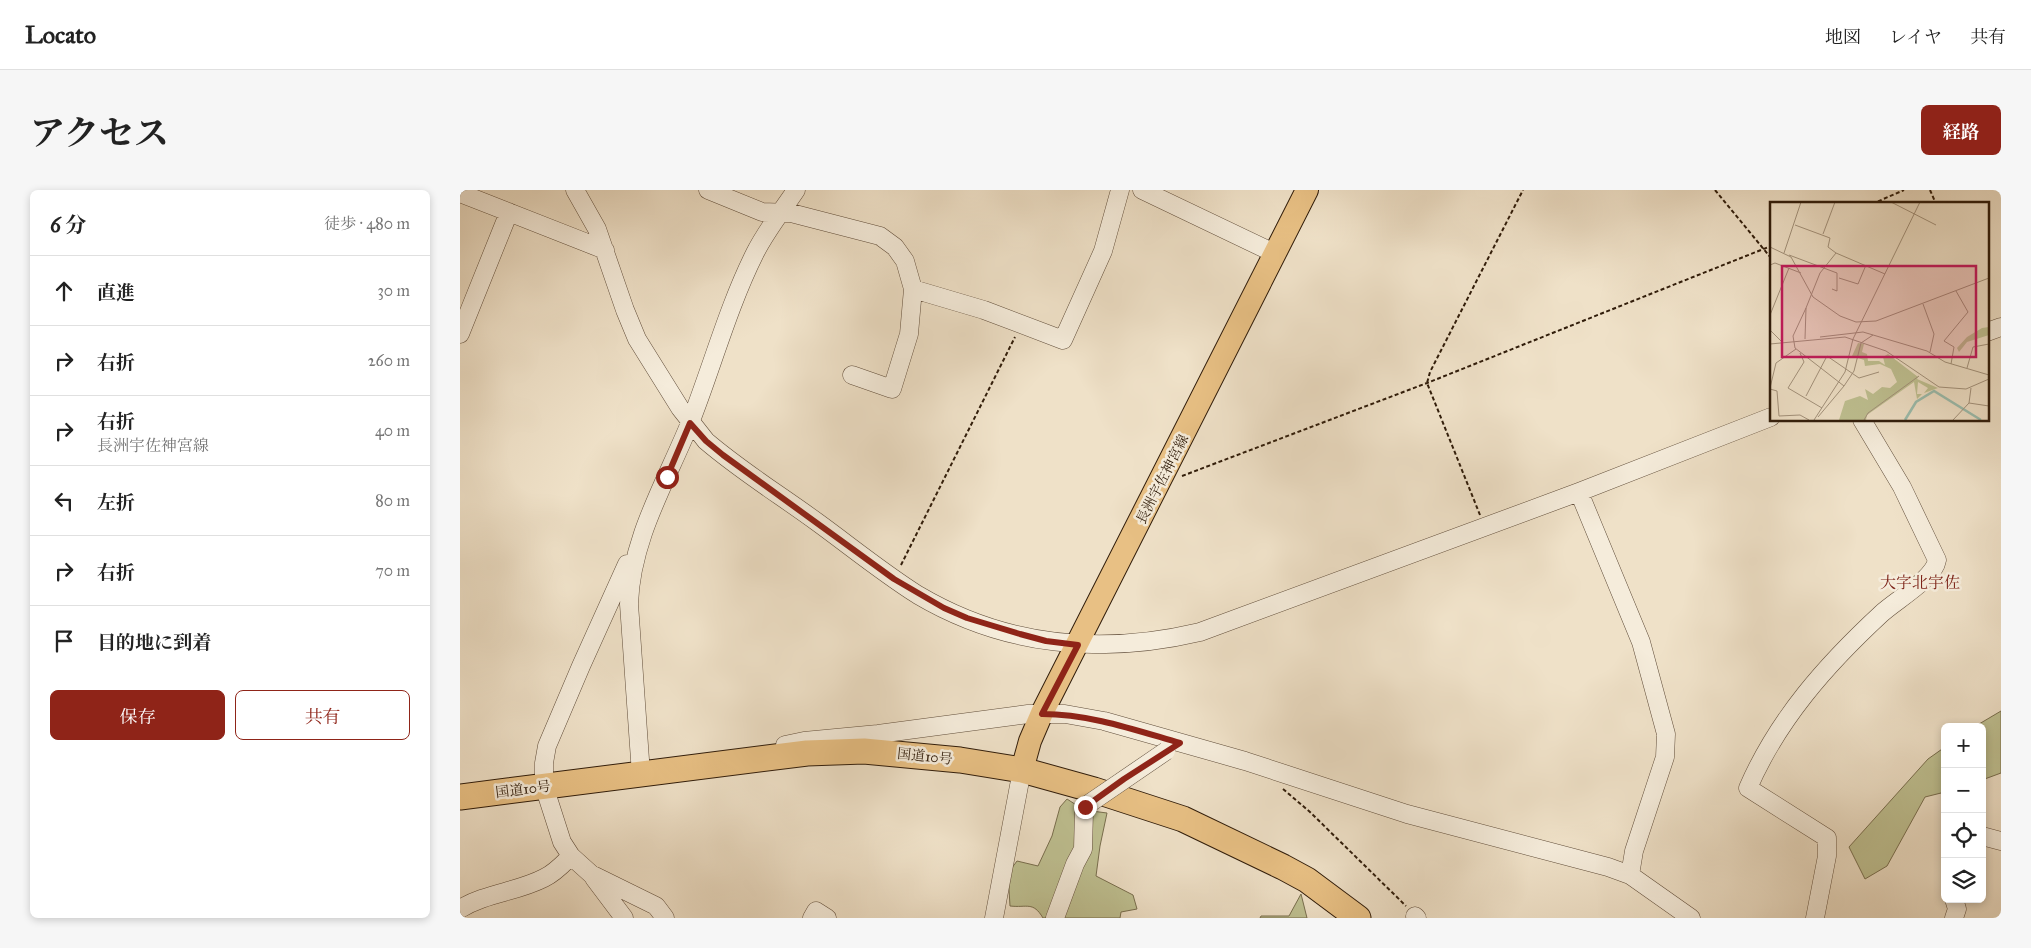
<!DOCTYPE html>
<html lang="ja">
<meta charset="utf-8">
<style>
body{margin:0;font-family:"IM FELL Great Primer","Noto Serif JP",serif;background:#f6f6f6;color:#222}
.controls{position:absolute;right:15px;bottom:15px;display:grid;overflow:hidden;border-radius:8px;box-shadow:0 2px 8px #0003}
.controls button{width:45px;height:45px;display:grid;place-items:center;padding:0;border:0;border-bottom:1px solid #e0e0e0;background:#fff;color:#222;font:25px sans-serif}
.stop{position:absolute;width:15px;height:15px;margin:-11px;border:4px solid #8f2418;border-radius:50%;background:#fff}
.stop.end{background:#8f2418;border-color:#fff;box-shadow:0 1px 5px #0008}
.list{margin:0;padding:0;list-style:none}
h2{display:flex;justify-content:space-between;align-items:center;height:65px;margin:0;padding:0 20px;font-size:21px}
h2 small{font-size:16px;font-weight:400;color:#767676}
.list li{display:grid;grid-template-columns:32px 1fr auto;gap:15px;align-items:center;box-sizing:border-box;height:70px;padding:0 20px;border-top:1px solid #e0e0e0}
.list b{display:block;font-size:19px;white-space:nowrap}
.list p{margin:0;font-size:16px;white-space:nowrap;color:#767676}
.list em{font-size:16px;font-style:normal;color:#767676}
.actions{display:flex;gap:10px;padding:15px 20px}
.actions a{flex:1;padding:11px 0;border:1px solid #8f2418;border-radius:8px;text-align:center;font-size:18px;color:#8f2418}
.actions .main{background:#8f2418;color:#fff}
.icon{flex:none;width:28px;height:28px;fill:none;stroke:currentColor;stroke-width:2;stroke-linecap:round;stroke-linejoin:round}
.map{position:relative;flex:none;width:1541px;height:728px;overflow:hidden;border-radius:8px}
header{display:flex;align-items:center;gap:30px;box-sizing:border-box;height:70px;padding:0 25px;background:#fff;border-bottom:1px solid #e0e0e0}
header strong{font-size:24px}
nav{display:flex;gap:28px;margin-inline-start:auto;font-size:18px}
.intro{display:flex;align-items:center;justify-content:space-between;box-sizing:border-box;height:120px;padding:0 30px}
h1{margin:0;font-size:35px}
.button{padding:12px 22px;border-radius:8px;background:#8f2418;color:#fff;font-size:18px;font-weight:700}
main{display:flex;gap:30px;padding:0 30px}
aside{flex:1;background:#fff;border-radius:8px;box-shadow:0 2px 8px #0003}
.map>svg:first-child{display:block}
.green{fill:#bfc192;stroke:#786e4e}
.lines{fill:none;stroke-linecap:round;stroke-linejoin:round}
.minor-casing{stroke:#604d3a;stroke-width:19}
.major-casing{stroke:#301c0a;stroke-width:24}
.highway-casing{stroke:#301c0a;stroke-width:27}
.path{stroke:#301c0a;stroke-width:2;stroke-dasharray:4 2.5;stroke-linecap:butt}
.minor{stroke:#f5ecdb;stroke-width:18}
.major{stroke:#e8c084;stroke-width:22}
.highway{stroke:#e8c084;stroke-width:25}
.minor-bridge-casing{stroke:#604d3a;stroke-width:19;stroke-linecap:butt}
.minor-bridge{stroke:#f5ecdb;stroke-width:18}
.route{stroke:#8f2418;stroke-width:6}
.labels{text-anchor:middle;stroke-width:5;stroke-linejoin:round;paint-order:stroke}
.street-label{font-size:14px;fill:#301c0a;stroke:#f5ecdb}
.quarter-label{font-size:16px;fill:#7a1f14;stroke:#f5ecdb}
.inset-river{fill:none;stroke:#9bbeaf;stroke-width:2.5}
.inset-road{fill:none;stroke:#a3927c;stroke-width:1}
.view{fill:#c2185b;fill-opacity:0.15;stroke:#c2185b;stroke-width:2.5}
.inset-edge{fill:none;stroke:#301c0a;stroke-width:2.5}
</style>
<header>
<strong>Locato</strong>
<nav><a>地図</a><a>レイヤ</a><a>共有</a></nav>
</header>
<div class="intro"><h1>アクセス</h1><a class="button">経路</a></div>
<main>
<aside>
<h2>6 分<small>徒歩 · 480 m</small></h2>
<ul class="list">
<li><svg class="icon" aria-label="ahead" viewBox="0 0 24 24"><path d="M12 20V5M6 11l6-6 6 6"/></svg><div><b>直進</b></div><em>30 m</em></li>
<li><svg class="icon" aria-label="right" viewBox="0 0 24 24"><path d="M7 20v-9h11M14 6l5 5-5 5"/></svg><div><b>右折</b></div><em>260 m</em></li>
<li><svg class="icon" aria-label="right" viewBox="0 0 24 24"><path d="M7 20v-9h11M14 6l5 5-5 5"/></svg><div><b>右折</b><p>長洲宇佐神宮線</p></div><em>40 m</em></li>
<li><svg class="icon" aria-label="left" viewBox="0 0 24 24"><path d="M17 20v-9H6M10 6l-5 5 5 5"/></svg><div><b>左折</b></div><em>80 m</em></li>
<li><svg class="icon" aria-label="right" viewBox="0 0 24 24"><path d="M7 20v-9h11M14 6l5 5-5 5"/></svg><div><b>右折</b></div><em>70 m</em></li>
<li><svg class="icon" aria-label="arrive" viewBox="0 0 24 24"><path d="M6 21V4h12l-3 4 3 4H6"/></svg><div><b>目的地に到着</b></div></li>
</ul>
<div class="actions"><a class="main">保存</a><a>共有</a></div>
</aside>
<div class="map">
<svg width="1541" height="728" viewBox="0 0 1541 728">
<rect width="100%" height="100%" fill="#efe1c8"/>
<filter id="stains"><feTurbulence type="fractalNoise" baseFrequency=".004" numOctaves="4"/><feColorMatrix values="0 0 0 0 .2 0 0 0 0 .09 0 0 0 0 .02 0 0 0 .5 -.17"/></filter>
<radialGradient id="worn" r=".72"><stop offset=".6" stop-color="#630" stop-opacity="0"/><stop offset="1" stop-color="#630" stop-opacity=".3"/></radialGradient>
<path class="green" d="M 1541,521 L 1541,583 L 1522,590 L 1522,537 L 1514,537 Z
M 1485,557 L 1485,602 L 1465,607 L 1427,676 L 1405,689 L 1389,657 L 1468,569 Z
M 607,609 L 624,620 L 647,623 L 640,656 L 636,686 L 673,705 L 677,719 L 661,722 L 660,728 L 583,728 C 573,711 567,718 550,716 L 548,683 L 557,671 L 578,676 L 592,646 L 600,617 Z
M 841,704 L 847,728 L 800,728 L 801,726 L 829,726 Z"/>
<g class="lines">
<g class="minor-casing">
<path id="minor" d="M 115,0 L 137,39 L 165,120 L 177,149 L 220,218 L 246,251 C 281,281 320,305 357,332 C 390,356 423,383 458,405 C 546,457 643,465 740,442 L 1119,302 L 1311,227
M 248,0 L 302,22 L 331,23 L 420,46 L 435,57 L 445,71 L 453,99 L 449,144 L 432,199 L 392,185
M 682,0 L 816,64
M 0,3 L 145,60
M 453,99 L 524,120 L 603,150 L 643,61 L 660,0
M 1527,142 L 1541,137
M 0,144 L 49,22
M 1119,302 L 1181,452 L 1206,544 L 1205,567 L 1174,661 L 1170,685
M 167,374 L 121,476 L 87,556 L 84,573 L 84,596 L 102,652 L 111,666 L 131,684 L 196,716 L 205,728
M 325,555 L 344,551 L 418,544 L 568,524 L 605,524 L 644,531 L 785,571 L 947,624 L 1148,677 L 1170,685 L 1231,728
M 181,584 L 169,414 C 171,349 206,292 230,233 C 252,177 268,117 295,63 C 306,41 322,21 336,0
M 1522,646 L 1541,651
M 134,688 L 164,728
M 0,719 C 26,703 57,702 84,688 C 95,683 103,674 111,666
M 955,726 L 957,728
M 352,728 L 356,721 L 367,728
M 534,728 L 562,580
M 595,728 L 615,674 L 623,659 L 624,621 L 627,615
M 1355,728 L 1367,666 L 1367,648 L 1288,598 C 1318,529 1366,475 1421,424 C 1436,410 1474,389 1477,370 L 1442,297 L 1402,230
M 1494,728 L 1497,719 L 1494,709"/>
</g>
<g class="major-casing">
<path id="major" d="M 562,580 L 570,551 L 582,523 L 847,0"/>
</g>
<g class="highway-casing">
<path id="highway" d="M 0,607 L 347,563 L 404,561 L 500,570 L 562,580 L 634,600 L 723,629 L 823,677 L 847,690 L 898,728"/>
</g>
<path class="path" d="M 1255,0 L 1311,68
M 1470,0 L 1476,14
M 1412,14 L 1444,0
M 722,286 L 967,193 L 1311,56
M 1020,325 L 967,193 L 970,182 L 1063,0
M 441,375 L 555,147
M 823,599 L 850,622 L 946,716"/>
<use href="#minor" class="minor"/>
<use href="#major" class="major"/>
<use href="#highway" class="highway"/>
<g class="minor-bridge-casing">
<path id="minor-bridge" d="M 627,615 L 706,561"/>
</g>
<use href="#minor-bridge" class="minor-bridge"/>
</g>
<g class="lines">
<path class="route" d="M 207,287 L 230,233 L 246,251 L 263,265 L 434,389 L 484,418 L 507,428 L 560,444 L 586,451 L 618,455 L 582,524 C 630,524 675,540 720,553 L 664,589 L 625,617"/>
</g>
<g class="labels">
<g class="street-label">
<text transform="translate(702 289) rotate(-63)" y="5">長洲宇佐神宮線</text>
<text transform="translate(465 566) rotate(6)" y="5">国道10号</text>
<text transform="translate(63 599) rotate(-7)" y="5">国道10号</text>
</g>
<g class="quarter-label">
<text x="1460" y="398">大字北宇佐</text>
</g>
</g>
<g transform="translate(1310 12)">
<rect width="219" height="219" fill="#efe1c8"/>
<path d="M 219,125 L 219,133 L 197,140 L 189,150 L 187,146 L 197,135 L 212,126 ZM 88,141 L 94,142 L 92,150 L 97,152 L 98,159 L 109,159 L 115,163 L 113,155 L 118,152 L 148,175 L 147,177 L 168,186 L 154,191 L 158,186 L 148,180 L 147,192 L 152,192 L 147,197 L 144,180 L 97,213 L 96,218 L 69,218 L 75,199 L 90,194 L 98,198 L 95,187 L 103,192 L 112,185 L 120,186 L 127,180 L 121,167 L 110,162 L 95,164 L 94,158 L 82,154 Z" fill="#bfc192"/>
<path class="inset-river" d="M 135,218 L 146,200 L 164,189 L 211,218"/>
<path class="inset-road" d="M 121,0 L 166,23M 25,23 L 60,36 L 58,45 L 66,51 L 115,72M 53,32 L 65,0M 0,45 L 21,55 L 43,95 L 70,114 L 86,120 L 106,119 L 219,76M 14,51 L 31,0M 19,53 L 67,71 L 67,89 L 62,87M 0,63 L 5,61 L 31,71M 69,76 L 88,82 L 96,63M 153,102 L 164,132 L 160,150M 36,106 L 23,134 L 25,146 L 74,184 L 84,169 L 91,141 L 103,133M 0,113 L 19,66M 0,128 L 12,140M 50,135 L 93,130 L 157,149 L 175,160 L 219,173M 35,137 L 36,106 L 50,71 L 66,51M 83,137 L 150,0M 0,142 L 75,135 L 116,149 L 169,185 L 196,187 L 219,177M 30,151 L 34,160 L 18,186 L 52,206M 181,162 L 184,145 L 174,139 L 198,110 L 186,89M 197,166 L 203,145 L 219,142M 0,186 L 6,161 L 26,147M 0,187 L 7,189 L 9,214M 36,194 L 57,154 L 89,176 L 109,170M 199,201 L 219,204M 9,214 L 30,213 L 39,218M 48,215 L 74,184M 44,218 L 75,170 L 83,137M 94,218 L 98,211 L 149,174M 183,218 L 199,201 L 201,186"/>
<path class="view" d="M 12,64 L 206,64 L 206,155 L 12,155 Z"/>
<rect width="219" height="219" class="inset-edge"/>
</g>
<rect width="100%" height="100%" filter="url(#stains)"/>
<rect width="100%" height="100%" fill="url(#worn)"/>
</svg>
<div class="controls">
<button>+</button>
<button>−</button>
<button><svg class="icon" aria-label="locate" viewBox="0 0 24 24"><circle cx="12" cy="12" r="6"/><path d="M12 2v4M12 18v4M2 12h4M18 12h4"/></svg></button>
<button><svg class="icon" aria-label="layers" viewBox="0 0 24 24"><path d="M12 4l9 5-9 5-9-5zM3 14l9 5 9-5"/></svg></button>
</div>
<div class="stop" style="left:207px;top:287px"></div>
<div class="stop end" style="left:625px;top:617px"></div>
</div>
</main>
